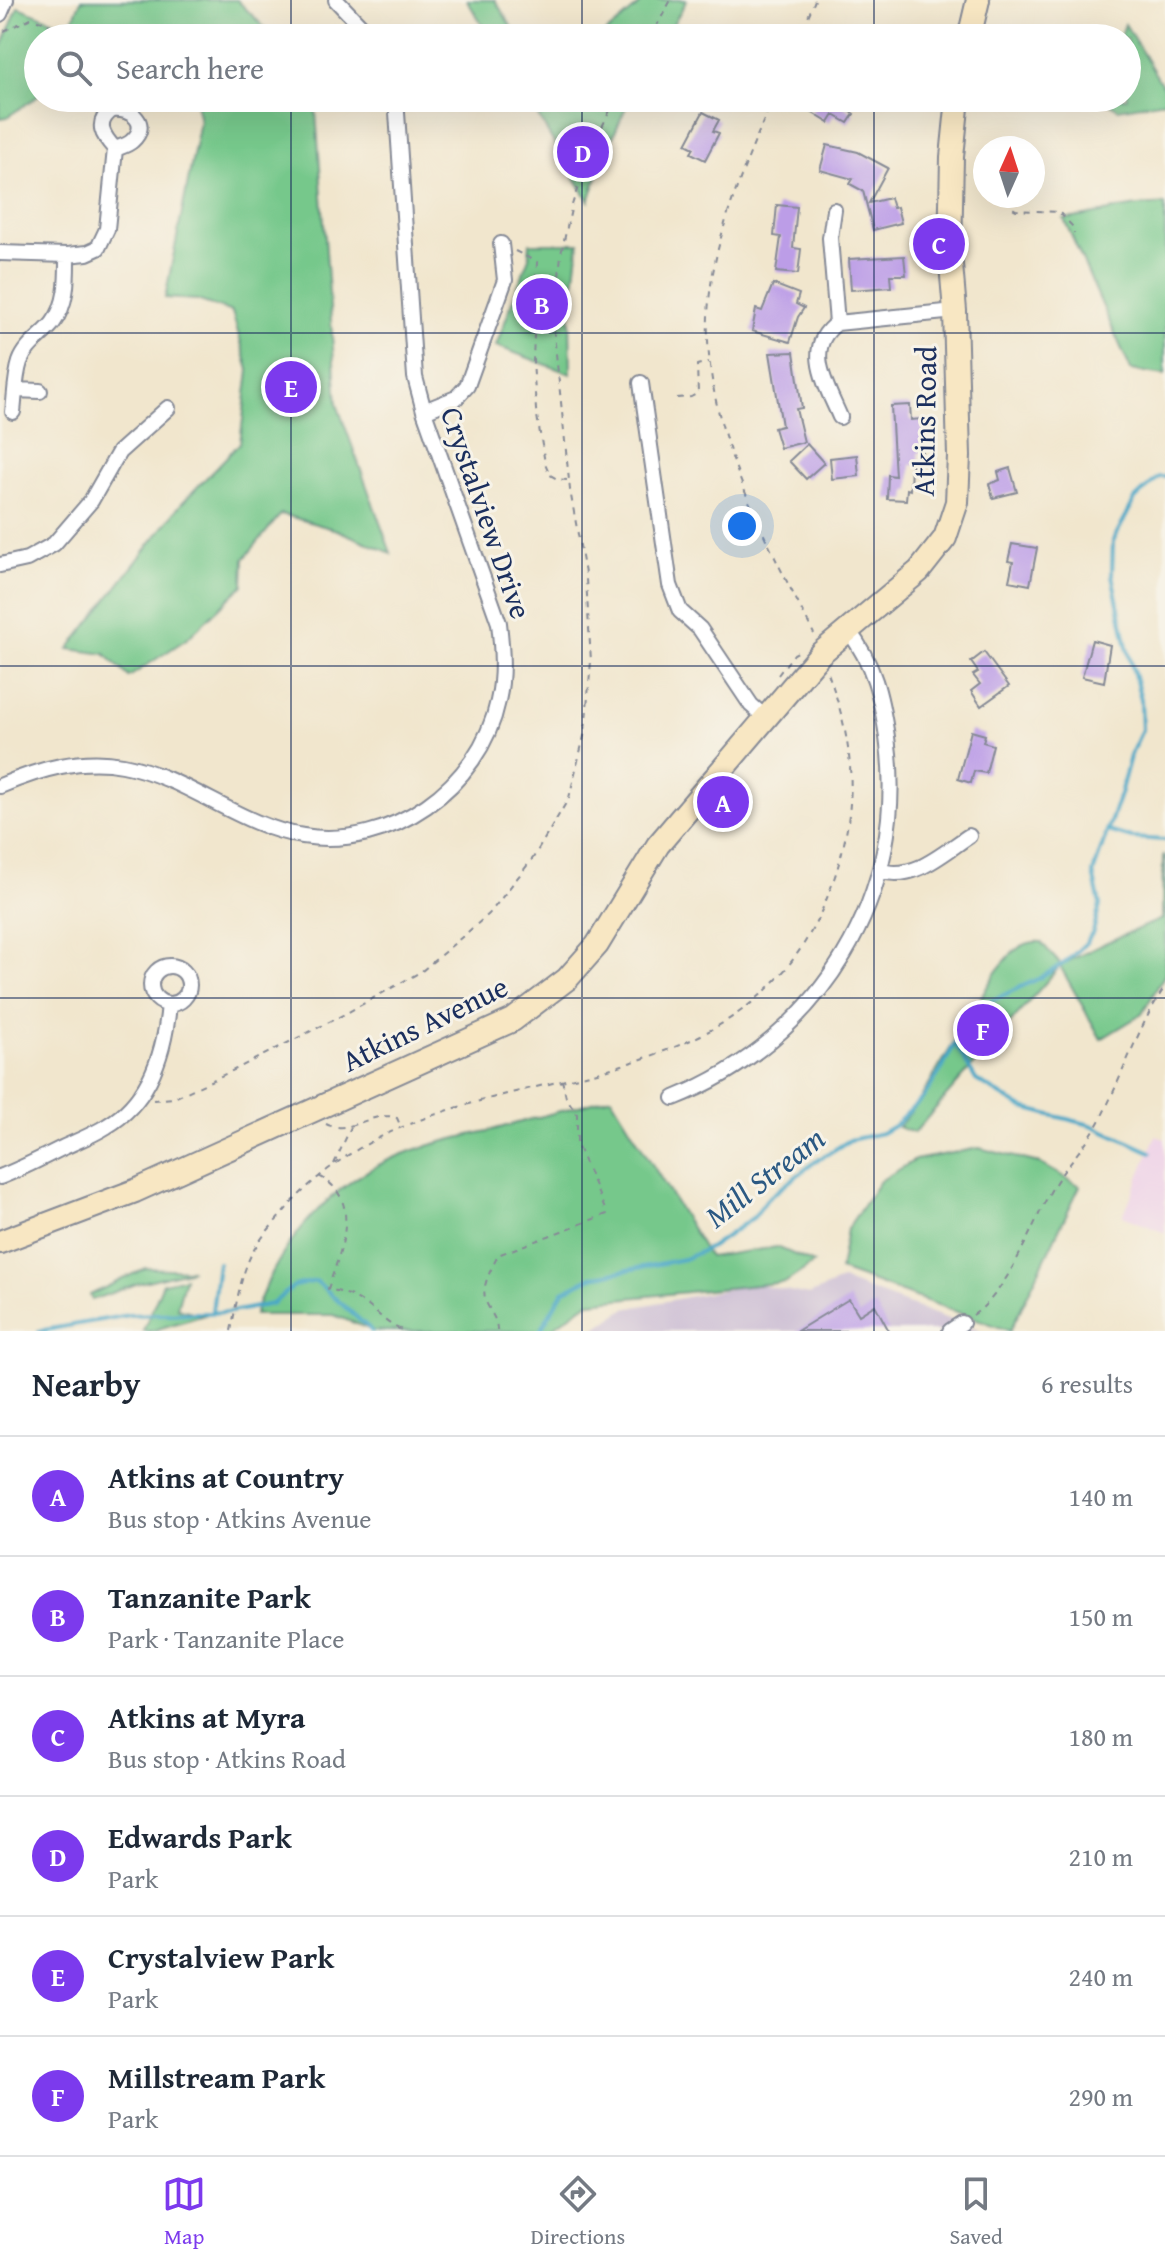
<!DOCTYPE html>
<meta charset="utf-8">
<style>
body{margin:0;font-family:"Gentium Book Plus",serif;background:#f2f2f3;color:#1f2937}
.compass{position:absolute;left:973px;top:136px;width:72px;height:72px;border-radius:50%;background:#fff;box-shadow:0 8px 32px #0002;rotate:3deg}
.you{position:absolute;left:742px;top:526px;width:28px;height:28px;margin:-20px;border:6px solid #fff;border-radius:50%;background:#1a73e8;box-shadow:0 0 0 12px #1a73e833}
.badge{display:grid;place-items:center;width:52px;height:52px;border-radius:50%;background:#7c3aed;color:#fff;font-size:26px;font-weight:700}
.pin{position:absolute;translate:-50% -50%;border:4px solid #fff;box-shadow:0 2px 8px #0006}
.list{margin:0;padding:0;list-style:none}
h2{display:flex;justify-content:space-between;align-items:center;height:104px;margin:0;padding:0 32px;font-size:34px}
h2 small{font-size:26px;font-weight:400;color:#747a83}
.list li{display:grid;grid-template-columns:52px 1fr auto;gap:24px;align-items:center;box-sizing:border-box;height:120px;padding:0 32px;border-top:2px solid #e0e1e3}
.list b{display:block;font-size:30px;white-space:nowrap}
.list p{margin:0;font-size:26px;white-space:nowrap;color:#747a83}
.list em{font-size:26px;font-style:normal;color:#747a83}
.icon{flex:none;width:44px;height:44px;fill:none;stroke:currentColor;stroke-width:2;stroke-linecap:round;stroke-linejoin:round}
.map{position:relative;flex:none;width:1165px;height:1331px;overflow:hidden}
.search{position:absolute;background:#fff;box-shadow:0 8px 32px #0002;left:24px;right:24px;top:24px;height:88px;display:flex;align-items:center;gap:20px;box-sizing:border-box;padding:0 28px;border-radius:44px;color:#747a83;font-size:30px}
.sheet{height:824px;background:#fff}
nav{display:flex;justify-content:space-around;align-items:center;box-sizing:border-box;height:112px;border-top:2px solid #e0e1e3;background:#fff;font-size:22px;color:#747a83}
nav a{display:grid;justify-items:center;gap:4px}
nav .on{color:#7c3aed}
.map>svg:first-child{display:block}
.built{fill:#eed0e8}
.industrial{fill:#ccbed4}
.green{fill:#76c88b;stroke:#487c74;stroke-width:2}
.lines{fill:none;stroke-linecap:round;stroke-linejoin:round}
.stream{stroke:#48a7c7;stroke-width:4}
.building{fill:#bc9de7}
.street-casing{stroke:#868a96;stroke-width:18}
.secondary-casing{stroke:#868a96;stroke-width:26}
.path{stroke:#868a96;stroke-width:2;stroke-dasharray:6 6;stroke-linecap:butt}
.street{stroke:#fff;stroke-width:14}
.secondary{stroke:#f8e7c3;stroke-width:22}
.grid{fill:none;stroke:#1b2f5e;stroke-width:2;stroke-opacity:0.55}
.labels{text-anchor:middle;stroke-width:6;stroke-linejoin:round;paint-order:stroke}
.street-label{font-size:30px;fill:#1b2f5e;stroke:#f7f3e8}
.water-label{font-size:32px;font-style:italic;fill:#2b5983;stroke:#f7f3e8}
</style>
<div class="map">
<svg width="1165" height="1331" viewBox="0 0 1165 1331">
<rect width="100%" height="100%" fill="#f7f3e8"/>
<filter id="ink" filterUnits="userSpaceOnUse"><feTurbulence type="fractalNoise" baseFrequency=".0125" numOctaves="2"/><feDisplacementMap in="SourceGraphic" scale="16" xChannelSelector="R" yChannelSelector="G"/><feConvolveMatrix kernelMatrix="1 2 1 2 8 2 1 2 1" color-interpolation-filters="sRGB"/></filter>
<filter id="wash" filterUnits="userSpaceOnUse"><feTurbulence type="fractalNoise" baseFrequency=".006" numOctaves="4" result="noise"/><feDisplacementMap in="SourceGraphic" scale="32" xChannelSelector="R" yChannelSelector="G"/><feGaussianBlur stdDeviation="1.8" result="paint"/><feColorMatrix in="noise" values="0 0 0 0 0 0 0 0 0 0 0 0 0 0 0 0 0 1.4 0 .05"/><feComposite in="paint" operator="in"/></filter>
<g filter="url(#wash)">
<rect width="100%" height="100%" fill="#f1e6cd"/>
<path class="built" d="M 1156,1136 L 1165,1139 L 1165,1233 L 1123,1216 Z"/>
<path class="industrial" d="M 842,1280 L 981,1331 L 591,1331 L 625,1309 L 755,1284 L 809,1295 Z"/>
<path class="green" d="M 81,0 L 237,0 L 275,38 L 38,38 L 38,96 L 7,117 L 0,118 L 0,52 L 18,7 L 70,27 Z
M 467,0 L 495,0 L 516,34 L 537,38 L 490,38 Z
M 645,0 L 687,0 L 665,38 L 600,38 Z
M 1125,24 L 1165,90 L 1165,101 L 1118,109 L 1102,98 L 1127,98 L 1127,38 L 1120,38 Z
M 195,98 L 315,98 L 337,404 L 391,553 L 337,530 L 281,514 L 244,559 L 243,585 L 188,638 L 129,677 L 105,654 L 69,649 L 181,504 L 240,443 L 249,370 L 232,312 L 197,300 L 165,298 L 200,121 Z
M 527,98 L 630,98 L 602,162 L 589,201 Z
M 1165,205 L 1165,375 L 1131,370 L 1064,219 C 1098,216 1130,203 1165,205 Z
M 530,243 L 579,243 L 570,318 L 571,374 L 496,346 L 529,257 Z
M 1163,855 L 1165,856 L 1165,974 L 1142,1014 L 1101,1039 L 1060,966 L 914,1133 L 898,1127 L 916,1106 L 996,972 C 1008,957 1020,940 1041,942 L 1061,965 L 1105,943 L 1162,919 Z
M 611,1097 L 709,1257 L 777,1247 L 814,1263 L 786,1282 L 589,1302 L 552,1328 L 552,1331 L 374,1331 L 334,1315 L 254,1315 C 279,1242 330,1182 403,1154 C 432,1143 462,1137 492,1130 C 532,1119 571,1108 611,1097 Z
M 979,1148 L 1039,1163 L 1080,1186 L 1010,1331 L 840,1270 L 847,1229 L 880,1181 L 915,1160 Z
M 145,1268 L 192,1270 L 139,1283 L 92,1300 L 90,1295 Z
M 185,1278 L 177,1308 L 204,1315 L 151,1331 L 143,1331 L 163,1283 Z"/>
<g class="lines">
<path class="stream" d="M 1108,831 L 1132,838 L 1165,840
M 955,1043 L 976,1080 L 1023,1108 L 1091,1125 L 1151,1152
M 212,1312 L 218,1263
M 39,1331 L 129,1315 L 231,1312 L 272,1304 L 294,1286 L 316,1281 L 372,1331
M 540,1331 L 563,1291 L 592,1277 L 684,1259 L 711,1247 L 754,1217 L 767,1199 L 816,1161 L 850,1140 L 882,1133 L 894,1126 L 923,1098 L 942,1069 L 967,1018 L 978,1007 L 1040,978 L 1066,962 L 1086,943 L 1093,932 L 1100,905 L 1093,873 L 1120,794 L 1130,756 L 1142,730 L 1141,699 L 1128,652 L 1112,575 L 1113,541 L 1135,499 L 1159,477 L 1165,477"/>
</g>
<g id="blocks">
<path class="building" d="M 820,98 L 837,98 L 843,102 L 842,105 L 854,114 L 848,123 L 834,115 L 829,123 L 811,112 Z
M 703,112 L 719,120 L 713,131 L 719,133 L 705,160 L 691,153 L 694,148 L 686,144 Z
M 827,145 L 858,152 L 888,168 L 869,203 L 890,198 L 893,208 L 897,207 L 901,223 L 873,230 L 863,191 L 850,184 L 853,179 L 820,170 Z
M 777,205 L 797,207 L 793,248 L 801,249 L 798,274 L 776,272 L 781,237 L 774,236 Z
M 904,256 L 906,275 L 890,275 L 891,287 L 851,290 L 849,259 Z
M 773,284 L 799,294 L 796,304 L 804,308 L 798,317 L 790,342 L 752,331 L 756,309 L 762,311 Z
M 794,352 L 802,408 L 796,409 L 804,442 L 780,448 L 774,428 L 782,426 L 770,353 Z
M 910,405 L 911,420 L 922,419 L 922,452 L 918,453 L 919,465 L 911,465 L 910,490 L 907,489 L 906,500 L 887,499 L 888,475 L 895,476 L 891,406 Z
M 807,444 L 824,463 L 806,479 L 789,461 Z
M 857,455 L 859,476 L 832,479 L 830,458 Z
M 1010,468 L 1017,492 L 993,498 L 989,484 L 1000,480 L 998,472 Z
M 1012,544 L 1037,548 L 1030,585 L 1009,581 L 1013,562 L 1008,561 Z
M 1092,640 L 1110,645 L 1104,682 L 1082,677 Z
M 984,652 L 1009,686 L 981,706 L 971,691 L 980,684 L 973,675 L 978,672 L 971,662 Z
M 971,731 L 985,735 L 983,742 L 993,745 L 986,773 L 974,771 L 971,783 L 958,779 Z
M 849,1299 L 859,1315 L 875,1305 L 889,1331 L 797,1331 Z"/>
</g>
</g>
<g filter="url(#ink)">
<use href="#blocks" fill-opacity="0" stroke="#868a96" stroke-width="2"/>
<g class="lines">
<g class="street-casing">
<path id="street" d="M 336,0 L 372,38
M 0,14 L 6,0
M 112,110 C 131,107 151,124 132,141 C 128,145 120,147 115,149 C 103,136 94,123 112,110 Z
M 834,210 L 830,238 L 837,323
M 0,253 L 67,255 L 87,253 L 98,248 L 107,229 L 115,149
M 641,383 L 670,585 L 680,611 L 700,629 L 751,705 L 767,719
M 16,390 L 40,391
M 424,411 L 456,398 L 467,386 L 505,280 L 501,244
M 13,412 C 15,396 15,377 20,362 C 26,345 43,336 53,323 C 68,303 67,278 67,255
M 840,417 C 827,386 802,348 837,323 L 955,311
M 0,565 L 27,559 L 54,544 L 91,501 L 119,452 L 168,408
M 0,786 C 40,769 80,757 123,765 C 187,777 239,826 303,836 C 390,850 480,787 498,701 C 504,675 502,649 499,623 L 424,411 L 415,377 L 396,98
M 882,871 C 914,881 943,853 969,836
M151 985a19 19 0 1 1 38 0a19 19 0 1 1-38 0Z
M 674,1098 C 820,1040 910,894 887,737 C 881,696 874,664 848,630
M 0,1177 C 21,1169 42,1158 62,1148 C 77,1141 93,1135 107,1126 C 151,1100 165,1051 169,1004
M 950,1331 L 962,1323"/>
</g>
<g class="secondary-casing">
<path id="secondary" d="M 969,38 L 978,0
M 0,1242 L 135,1191 L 513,1020 L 567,979 L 597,945 L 658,845 L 821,653 L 919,571 L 945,538 L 957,502 L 959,456 L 955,311 L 950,253 L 952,157 L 958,98"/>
</g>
<path class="path" d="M 4,31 L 31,18 C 45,22 54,25 61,38
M 650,38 L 671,0
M 799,38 L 815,0
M 773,98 C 746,163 716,230 709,301 C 698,418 762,533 814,634
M 1008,198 L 1011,207 L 1016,210 L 1059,212 L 1073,227 L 1074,233
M 515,251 L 537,262 L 533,360 L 536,410 L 545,463 L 550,475 L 557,479 L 567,480
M 677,398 L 691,397 L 698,393 L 697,365 L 708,362
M 778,675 L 794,654 L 800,651
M 153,1100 L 174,1098 L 236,1069 L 343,1015 L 422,971 L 489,914 L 533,858 L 569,798 L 585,732 L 591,661 L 586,579 L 570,490 L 554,334 L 561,254 L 572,205 L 588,156 L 616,98
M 326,1124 C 350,1136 373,1109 397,1118 L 400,1125
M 334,1164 L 351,1127
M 319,1176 C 365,1200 339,1253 328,1289 C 341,1292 352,1295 364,1303 C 379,1313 388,1327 406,1331
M 973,1315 C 1007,1293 1029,1232 1048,1196 C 1061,1170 1083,1150 1097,1125 C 1122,1080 1136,1029 1165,987
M 231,1331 C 236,1306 240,1278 251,1255 C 260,1238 275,1222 288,1207 C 443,1029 746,1142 834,879 C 859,805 855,746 828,673
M 497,1331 C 497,1320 493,1316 488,1306 C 478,1289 491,1271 498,1255 L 607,1214 L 577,1145 L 577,1114 L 566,1097 L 562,1080"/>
<use href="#street" class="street"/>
<use href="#secondary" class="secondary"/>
</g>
</g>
<path class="grid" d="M 291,0 L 291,38M 582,0 L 582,38M 874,0 L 874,38M 291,98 L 291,1331M 582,98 L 582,1331M 874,98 L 874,1331M 0,333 L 1165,333M 0,666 L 1165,666M 0,998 L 1165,998"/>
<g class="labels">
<g class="street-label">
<text transform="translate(925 421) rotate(-89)" y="10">Atkins Road</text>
<text transform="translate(486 513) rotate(71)" y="10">Crystalview Drive</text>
<text transform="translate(425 1024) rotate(-26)" y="10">Atkins Avenue</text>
</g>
<g class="water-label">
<text transform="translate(765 1177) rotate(-38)" y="11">Mill Stream</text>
</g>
</g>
</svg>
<svg class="compass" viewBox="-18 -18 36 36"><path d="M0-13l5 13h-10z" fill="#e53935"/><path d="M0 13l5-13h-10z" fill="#747a83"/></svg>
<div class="you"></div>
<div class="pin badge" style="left:723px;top:802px">A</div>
<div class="pin badge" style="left:542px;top:304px">B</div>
<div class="pin badge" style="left:939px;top:244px">C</div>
<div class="pin badge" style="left:583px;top:152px">D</div>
<div class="pin badge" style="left:291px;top:387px">E</div>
<div class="pin badge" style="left:983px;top:1030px">F</div>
<div class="search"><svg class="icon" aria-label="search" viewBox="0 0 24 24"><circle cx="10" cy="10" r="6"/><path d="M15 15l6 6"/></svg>Search here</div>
</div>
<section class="sheet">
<h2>Nearby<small>6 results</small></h2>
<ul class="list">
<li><span class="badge">A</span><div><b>Atkins at Country</b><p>Bus stop · Atkins Avenue</p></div><em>140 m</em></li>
<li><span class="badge">B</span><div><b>Tanzanite Park</b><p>Park · Tanzanite Place</p></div><em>150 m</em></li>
<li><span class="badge">C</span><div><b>Atkins at Myra</b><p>Bus stop · Atkins Road</p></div><em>180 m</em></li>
<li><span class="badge">D</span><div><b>Edwards Park</b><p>Park</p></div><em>210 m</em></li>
<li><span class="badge">E</span><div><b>Crystalview Park</b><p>Park</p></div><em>240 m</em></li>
<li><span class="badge">F</span><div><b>Millstream Park</b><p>Park</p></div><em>290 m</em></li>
</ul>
</section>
<nav>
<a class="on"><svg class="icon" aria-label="map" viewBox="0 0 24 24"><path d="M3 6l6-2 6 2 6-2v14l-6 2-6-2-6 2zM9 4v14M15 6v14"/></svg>Map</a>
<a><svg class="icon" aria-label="directions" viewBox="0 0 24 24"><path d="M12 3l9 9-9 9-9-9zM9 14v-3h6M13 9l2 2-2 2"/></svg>Directions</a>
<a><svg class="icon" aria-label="saved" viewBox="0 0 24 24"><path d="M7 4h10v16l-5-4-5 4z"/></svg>Saved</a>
</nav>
